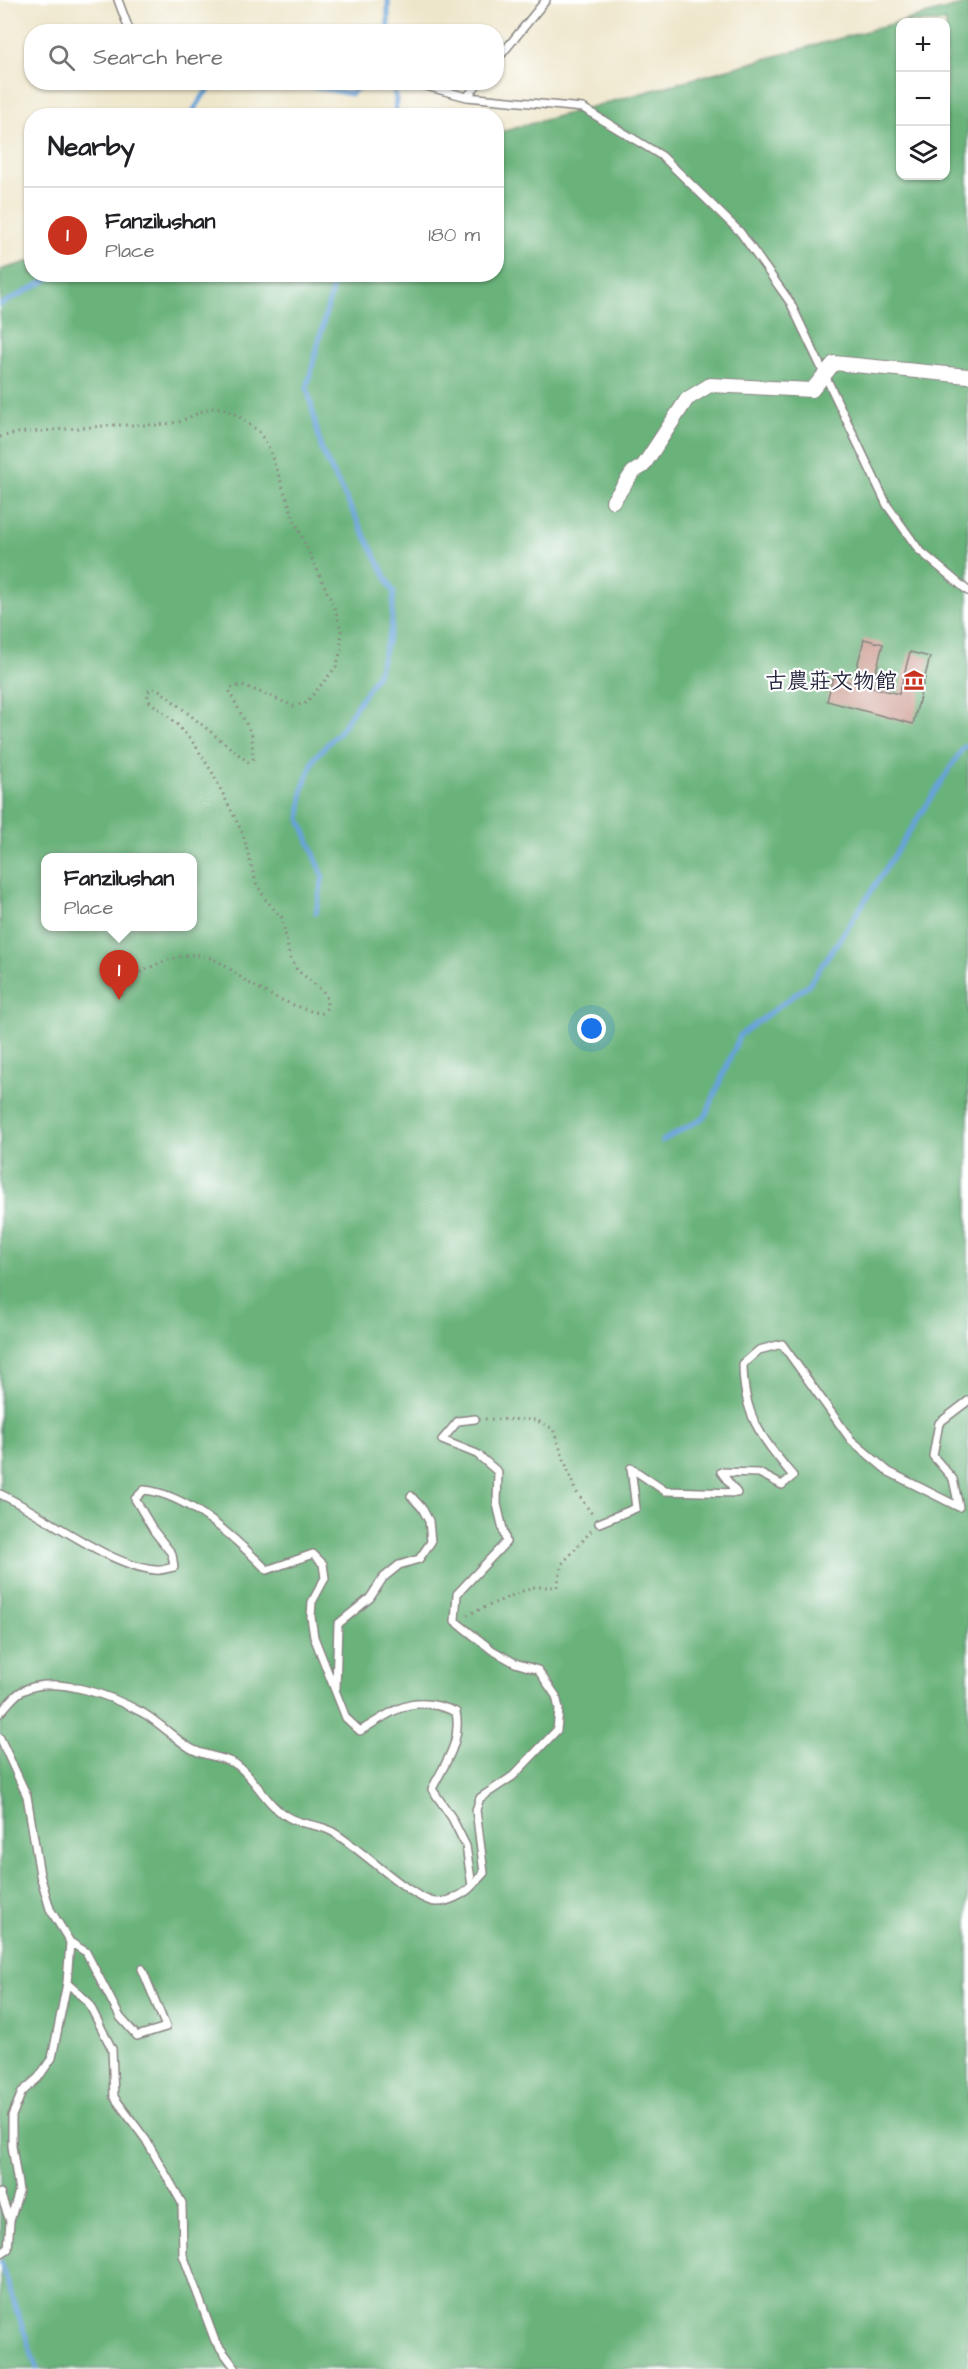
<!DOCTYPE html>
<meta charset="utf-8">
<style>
body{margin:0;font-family:"Architects Daughter","LXGW WenKai TC",sans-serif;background:#f6f6f6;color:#202124}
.controls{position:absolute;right:18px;top:18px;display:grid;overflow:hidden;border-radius:12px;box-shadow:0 2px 4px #0004}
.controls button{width:54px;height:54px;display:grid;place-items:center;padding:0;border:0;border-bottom:2px solid #e0e0e0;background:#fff;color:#202124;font:30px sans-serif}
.you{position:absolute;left:592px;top:1029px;width:21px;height:21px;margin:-15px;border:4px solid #fff;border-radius:50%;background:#1a73e8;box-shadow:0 0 0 9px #1a73e833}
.badge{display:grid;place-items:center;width:39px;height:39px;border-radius:50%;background:#c8321e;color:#fff;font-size:20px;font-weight:700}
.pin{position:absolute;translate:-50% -50px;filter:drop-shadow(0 2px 3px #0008)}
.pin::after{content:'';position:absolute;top:32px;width:21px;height:18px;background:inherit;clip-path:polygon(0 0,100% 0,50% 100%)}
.popup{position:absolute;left:41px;top:853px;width:156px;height:78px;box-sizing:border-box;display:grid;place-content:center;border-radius:12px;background:#fff;filter:drop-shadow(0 2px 4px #0005);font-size:20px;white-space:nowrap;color:#757577}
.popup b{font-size:22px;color:#202124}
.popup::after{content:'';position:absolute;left:50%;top:100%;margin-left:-12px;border:12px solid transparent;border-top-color:#fff}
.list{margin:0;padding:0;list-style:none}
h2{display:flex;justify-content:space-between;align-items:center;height:78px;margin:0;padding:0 24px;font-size:26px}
h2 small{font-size:20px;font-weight:400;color:#757577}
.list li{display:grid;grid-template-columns:39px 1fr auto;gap:18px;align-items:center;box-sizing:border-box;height:96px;padding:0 24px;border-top:2px solid #e0e0e0}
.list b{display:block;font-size:22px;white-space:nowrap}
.list p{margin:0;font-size:20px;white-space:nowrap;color:#757577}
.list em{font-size:20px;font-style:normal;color:#757577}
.icon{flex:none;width:33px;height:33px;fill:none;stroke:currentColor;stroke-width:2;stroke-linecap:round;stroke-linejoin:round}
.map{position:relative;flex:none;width:968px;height:2369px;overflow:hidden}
.search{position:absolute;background:#fff;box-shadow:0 2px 4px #0004;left:24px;top:24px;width:480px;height:66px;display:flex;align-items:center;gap:15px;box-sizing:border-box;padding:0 21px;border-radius:24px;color:#757577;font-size:22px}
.panel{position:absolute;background:#fff;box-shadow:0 2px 4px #0004;left:24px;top:108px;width:480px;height:174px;border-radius:24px}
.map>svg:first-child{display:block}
.forest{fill:#69b27a;stroke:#466a5a;stroke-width:1.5;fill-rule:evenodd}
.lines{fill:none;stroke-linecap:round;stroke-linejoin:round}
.stream{stroke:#68a3d8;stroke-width:5}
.building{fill:#ca988d}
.lane-casing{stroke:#888482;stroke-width:10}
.street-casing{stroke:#888482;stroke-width:16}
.path{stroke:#888482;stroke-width:3;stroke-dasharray:1.5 4.5;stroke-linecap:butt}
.lane{stroke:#fff;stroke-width:7}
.street{stroke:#fff;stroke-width:14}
.labels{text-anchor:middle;stroke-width:4.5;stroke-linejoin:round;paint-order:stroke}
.poi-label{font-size:22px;fill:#22223b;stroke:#fff;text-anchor:end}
</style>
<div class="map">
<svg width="968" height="2369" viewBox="0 0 968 2369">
<rect width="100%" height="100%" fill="#fff"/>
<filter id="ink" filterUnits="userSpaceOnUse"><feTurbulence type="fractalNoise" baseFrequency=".0167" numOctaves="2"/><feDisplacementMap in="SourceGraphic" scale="12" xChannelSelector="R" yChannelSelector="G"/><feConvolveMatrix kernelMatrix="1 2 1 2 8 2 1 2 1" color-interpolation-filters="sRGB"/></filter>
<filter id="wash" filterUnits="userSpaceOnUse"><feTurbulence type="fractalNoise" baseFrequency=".008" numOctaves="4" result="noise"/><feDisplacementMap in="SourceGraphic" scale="24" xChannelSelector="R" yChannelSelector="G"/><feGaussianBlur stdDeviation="1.35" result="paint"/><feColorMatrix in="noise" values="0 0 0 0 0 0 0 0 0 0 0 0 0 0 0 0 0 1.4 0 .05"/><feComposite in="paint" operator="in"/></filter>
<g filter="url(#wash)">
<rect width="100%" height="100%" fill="#eee6ca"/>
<path class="forest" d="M 968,3 L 968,2369 L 0,2369 L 0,270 L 31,261 L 32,274 L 496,274 L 497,133 ZM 900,22 L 946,22 L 946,176 L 900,176 ZM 45,858 L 192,858 L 192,926 L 45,926 Z"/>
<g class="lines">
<path class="stream" d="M 388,32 L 388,0
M 287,82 L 351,94 L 364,82
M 392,82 L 396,99 L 395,116
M 190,116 L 205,93 L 218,82
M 0,305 L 58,274
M 316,913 L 323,876 L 300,819 L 303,787 L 315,757 L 339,732 L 378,673 L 391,629 L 394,593 L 322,451 L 307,387 L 336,274
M 662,1141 L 705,1117 L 740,1035 L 809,984 L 850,924 L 963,748 L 968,745
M 0,2262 L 37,2369"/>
</g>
<g id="blocks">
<path class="building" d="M 864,639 L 883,644 L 872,687 L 899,694 L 910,652 L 930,657 L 913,724 L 827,701 L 833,677 L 853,683 Z"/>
</g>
</g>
<g filter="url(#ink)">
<use href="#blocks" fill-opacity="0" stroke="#888482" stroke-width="1.5"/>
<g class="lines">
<g class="lane-casing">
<path id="lane" d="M 118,0 L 130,32
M 496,61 L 546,0
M 411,82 L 467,97 L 583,108 L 662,156 L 740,232 L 790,302 L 887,505 L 919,550 L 968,591
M 467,97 L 479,82
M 0,1494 C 46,1515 108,1566 156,1570 C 162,1571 168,1568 174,1567 L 172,1554 L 154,1531 L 135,1499 L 144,1490 C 188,1494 236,1539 267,1570 L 313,1554 L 323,1564 L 325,1578 L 312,1602 L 311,1617 L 314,1637 L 346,1718 L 360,1731 C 397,1709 413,1693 456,1712 C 462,1742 445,1763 432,1789 L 452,1818 L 466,1846 L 472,1886 C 465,1894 447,1903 436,1902 C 413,1901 357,1845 331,1831 C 318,1824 301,1825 288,1817 C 266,1805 256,1779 237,1765 C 224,1756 204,1757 190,1748 C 174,1738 160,1723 143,1713 C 112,1696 55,1674 22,1691 C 14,1695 6,1707 0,1713
M 599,1523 L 636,1508 L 631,1468 L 665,1491 L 737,1493 L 721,1472 L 759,1473 L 782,1485 L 793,1476 C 762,1438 743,1416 743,1364 L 759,1350 L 782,1344 L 851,1440 L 889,1472 L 959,1507 L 953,1479 L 933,1456 L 939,1423 L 968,1401
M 336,1688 L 338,1624 L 370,1598 L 383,1578 L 399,1565 L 419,1559 L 431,1542 L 429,1521 L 422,1508 L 411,1496
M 0,1738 L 27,1796 L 40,1875 L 50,1909 L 70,1942 L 67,1983 L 52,2058 L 38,2078 L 22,2092 L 12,2116 L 12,2146 L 19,2191 L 10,2221
M 472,1886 L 484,1873 L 476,1810 L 480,1798 L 513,1776 L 557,1730 L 559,1709 L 556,1696 L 538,1670 L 515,1663 L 492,1650 L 455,1621 L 457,1594 L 506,1542 L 497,1504 L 498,1472 L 477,1454 L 442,1440 L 458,1421 L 475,1419
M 70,1942 L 86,1952 L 120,2017 L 137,2036 L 166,2027 L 142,1969
M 67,1983 L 88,2002 L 112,2049 L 114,2097 L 146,2140 L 182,2203 L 183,2255 L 215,2341 L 236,2369
M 0,2193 L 10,2221 L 8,2249 L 0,2254"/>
</g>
<g class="street-casing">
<path id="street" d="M 613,501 L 633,472 L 643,466 L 687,399 L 710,385 L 812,390 L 834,363 L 968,376"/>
</g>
<path class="path" d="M 0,437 L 17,433 L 116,425 L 158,425 L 179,422 L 209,408 L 223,408 L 237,415 L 259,432 L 268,446 L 296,524 L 335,609 L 341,630 L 341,650 L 336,667 L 306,703 L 294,706 L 242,685 L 230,688 L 230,693 L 252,735 L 253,759 L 248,762 L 158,689 L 151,689 L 147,693 L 149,701 L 175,722 L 195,745 L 212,772 L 243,834 L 256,883 L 266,900 L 282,918 L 290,958 L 297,970 L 323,991 L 327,999 L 327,1008 L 322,1013 C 305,1012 269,995 254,986 C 236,976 220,957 198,955 C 186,954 174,958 163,962 C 139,971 131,978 119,999
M 485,1419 L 536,1420 L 553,1429 L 575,1490 L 592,1514
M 467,1615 L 532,1587 L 557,1587 L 562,1564 L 592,1530"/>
<use href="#lane" class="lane"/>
<use href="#street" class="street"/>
</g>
</g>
<defs>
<g id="museum-bare" transform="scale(1.62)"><path d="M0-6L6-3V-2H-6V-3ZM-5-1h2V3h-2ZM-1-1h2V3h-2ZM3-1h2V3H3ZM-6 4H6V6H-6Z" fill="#c8321e" stroke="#fff" stroke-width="2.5" paint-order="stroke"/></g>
</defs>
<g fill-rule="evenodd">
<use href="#museum-bare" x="914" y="680"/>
</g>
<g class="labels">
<g class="poi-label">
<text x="897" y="688">古農莊文物館</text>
</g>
</g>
</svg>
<div class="controls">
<button>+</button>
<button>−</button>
<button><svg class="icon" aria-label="layers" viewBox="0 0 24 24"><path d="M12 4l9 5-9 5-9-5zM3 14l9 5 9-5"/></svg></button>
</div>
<div class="you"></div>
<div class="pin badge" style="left:119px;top:1000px">1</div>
<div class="popup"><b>Fanzilushan</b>Place</div>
<div class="search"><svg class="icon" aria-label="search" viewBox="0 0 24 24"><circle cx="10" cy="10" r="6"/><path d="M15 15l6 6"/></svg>Search here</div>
<section class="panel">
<h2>Nearby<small></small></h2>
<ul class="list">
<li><span class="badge">1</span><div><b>Fanzilushan</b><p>Place</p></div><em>180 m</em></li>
</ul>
</section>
</div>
